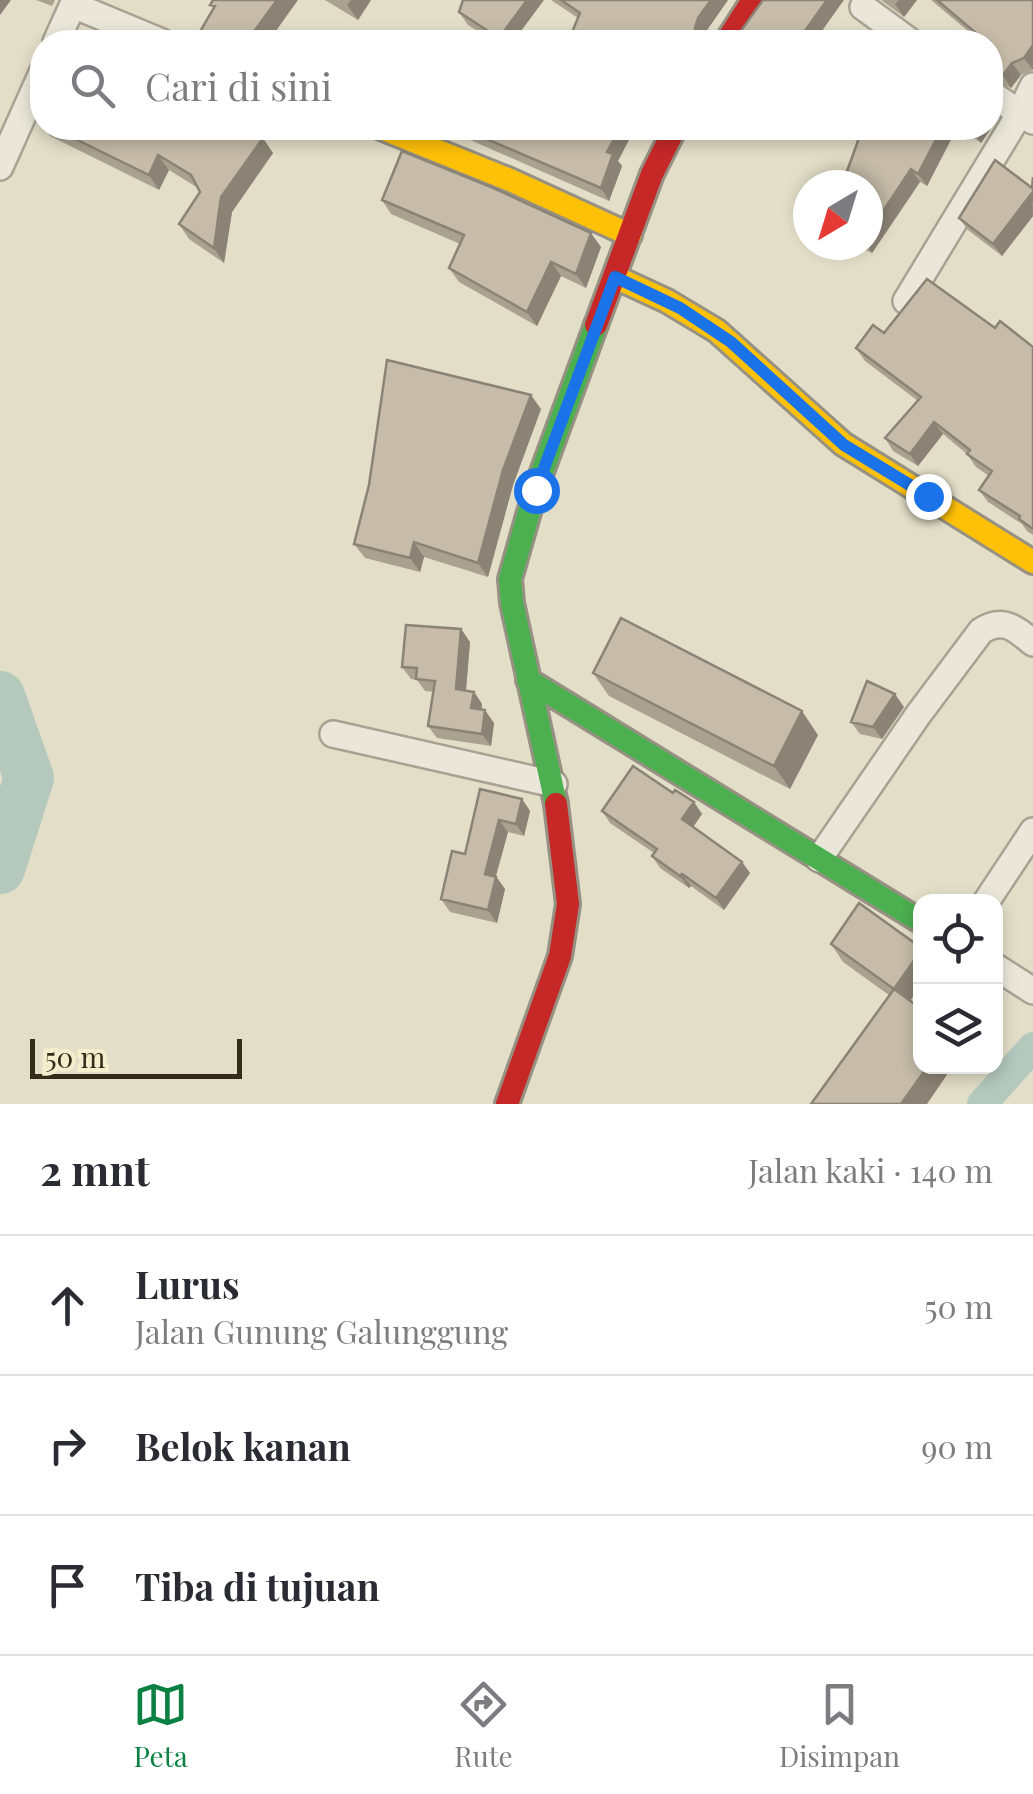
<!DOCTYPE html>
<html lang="id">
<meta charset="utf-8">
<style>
body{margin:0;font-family:"Playfair Display",serif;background:#f2f2f3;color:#2b2b33}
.controls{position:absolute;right:30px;bottom:30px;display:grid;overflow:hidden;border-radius:20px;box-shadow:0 5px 15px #0003}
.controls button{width:90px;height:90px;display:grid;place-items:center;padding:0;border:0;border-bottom:2px solid #e1e1e2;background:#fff;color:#2b2b33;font:50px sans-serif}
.compass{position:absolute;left:793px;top:170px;width:90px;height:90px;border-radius:50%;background:#fff;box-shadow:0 5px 15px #0003;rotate:218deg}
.scale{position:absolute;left:30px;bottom:25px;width:212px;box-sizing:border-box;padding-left:10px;border:5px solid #342b1b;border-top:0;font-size:28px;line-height:35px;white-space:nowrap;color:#342b1b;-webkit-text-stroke:8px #f5eecc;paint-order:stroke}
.stop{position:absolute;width:30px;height:30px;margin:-22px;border:8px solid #1a73e8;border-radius:50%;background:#fff}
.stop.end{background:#1a73e8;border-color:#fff;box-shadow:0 2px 10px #0008}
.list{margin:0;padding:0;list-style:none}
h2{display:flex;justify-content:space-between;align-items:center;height:130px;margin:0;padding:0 40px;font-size:42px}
h2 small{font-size:32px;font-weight:400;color:#7c7c81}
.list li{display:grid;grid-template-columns:65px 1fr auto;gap:30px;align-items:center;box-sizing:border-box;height:140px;padding:0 40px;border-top:2px solid #e1e1e2}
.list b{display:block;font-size:38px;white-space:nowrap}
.list p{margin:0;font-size:32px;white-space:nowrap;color:#7c7c81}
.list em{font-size:32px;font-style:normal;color:#7c7c81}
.icon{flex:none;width:55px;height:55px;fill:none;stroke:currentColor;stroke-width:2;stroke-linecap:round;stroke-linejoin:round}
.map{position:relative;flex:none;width:1033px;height:1104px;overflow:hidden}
.search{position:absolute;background:#fff;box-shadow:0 5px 15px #0003;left:30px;right:30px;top:30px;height:110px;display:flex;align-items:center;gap:25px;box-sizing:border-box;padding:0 35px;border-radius:40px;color:#7c7c81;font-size:38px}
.sheet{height:550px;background:#fff}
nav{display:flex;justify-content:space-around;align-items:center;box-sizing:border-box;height:140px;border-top:2px solid #e1e1e2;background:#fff;font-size:28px;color:#7c7c81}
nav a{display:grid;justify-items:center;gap:5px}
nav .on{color:#0b8043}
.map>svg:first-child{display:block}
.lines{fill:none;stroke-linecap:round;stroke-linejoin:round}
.canal{stroke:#b4c8be;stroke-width:30}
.river{stroke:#b4c8be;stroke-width:50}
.street-casing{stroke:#a7a292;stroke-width:30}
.fast-casing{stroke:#969182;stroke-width:28}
.slow-casing{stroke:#969182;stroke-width:28}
.jam-casing{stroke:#969182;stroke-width:28}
.street{stroke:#eae7da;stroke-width:25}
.fast{stroke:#4caf50;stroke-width:22}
.slow{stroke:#ffc107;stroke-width:22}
.jam{stroke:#c62828;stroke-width:22}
.wall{fill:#aaa291}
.shaded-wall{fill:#8b8476}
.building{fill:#c6bca9;stroke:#8b8476;stroke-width:2.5}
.route{stroke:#1a73e8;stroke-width:12}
</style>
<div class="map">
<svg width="1033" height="1104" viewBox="0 0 1033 1104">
<rect width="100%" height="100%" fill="#e2dec8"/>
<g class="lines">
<path class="canal" d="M 982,1104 L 1033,1047"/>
<path class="river" d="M 0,696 L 29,778 L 0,869"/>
<g class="street-casing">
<path id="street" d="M 73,5 L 162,42
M 863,7 L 911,42
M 56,42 L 75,0
M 1033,121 L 1020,113 L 1033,86
M 0,167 L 42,73
M 906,301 L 1020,113 L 990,93
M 333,734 L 554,784
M 819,859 L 918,715 L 981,631 C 1003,617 1015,628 1033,643
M 986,902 L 1033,831
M 996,967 L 1033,991"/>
</g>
<g class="fast-casing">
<path id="fast" d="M 528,680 L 920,921
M 556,804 L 512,603 L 510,579 L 535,491 L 596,325"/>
</g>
<g class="slow-casing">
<path id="slow" d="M 381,128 L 510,180 L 630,235
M 615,277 L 667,301 L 717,331 L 843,444 L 1033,562"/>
</g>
<g class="jam-casing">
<path id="jam" d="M 726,42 L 753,0
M 596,325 L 652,174 L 675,128
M 507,1104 L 560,956 L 568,904 L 556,804"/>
</g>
<use href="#street" class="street"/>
<use href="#fast" class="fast"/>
<use href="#slow" class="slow"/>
<use href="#jam" class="jam"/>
</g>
<path class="wall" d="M 36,0 L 55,0 L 52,6 Z
M 325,0 L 371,0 L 358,20 Z
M 551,0 L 728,0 L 707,30 L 704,40 L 578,18 Z
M 881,0 L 917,0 L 904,17 Z
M 931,0 L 1033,0 L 1033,70 L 1021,75 L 1011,88 L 990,78 L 990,42 L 981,42 Z
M 459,12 L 513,42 L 495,42 L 468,25 Z
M 998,118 L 981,143 L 960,128 L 990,128 Z
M 44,128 L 248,128 L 273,153 L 232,212 L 224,263 L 189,239 L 179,224 L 200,192 L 198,188 L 169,170 L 159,190 L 50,136 Z
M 453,128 L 635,128 L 618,161 L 622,166 L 609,201 L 459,135 Z
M 845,128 L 957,128 L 927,186 L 920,182 L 872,253 L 855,245 L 868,245 L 858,141 Z
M 1033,177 L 1033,216 L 1002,256 L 968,230 L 959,218 L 1032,188 Z
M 382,200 L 601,247 L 586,288 L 561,276 L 537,326 L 459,282 L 449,268 L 460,244 L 391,214 Z
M 995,328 L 1033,347 L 1033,535 L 1027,531 L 1022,524 L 988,502 L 979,490 L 989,476 L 976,467 L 967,454 L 943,434 L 918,466 L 893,451 L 885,438 L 918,401 L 865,361 L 856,348 L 884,333 Z
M 541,409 L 513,485 L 488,577 L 424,557 L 420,572 L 365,558 L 354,544 Z
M 461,629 L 470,642 L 466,690 L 474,692 L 482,704 L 482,710 L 494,723 L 491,746 L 437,738 L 428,726 L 433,692 L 425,691 L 417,680 L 411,679 L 402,667 Z
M 593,673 L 818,735 L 790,789 L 609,696 Z
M 904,707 L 882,739 L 860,734 L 851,722 Z
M 673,793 L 694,802 L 702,814 L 693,827 L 742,862 L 750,873 L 724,910 L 691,886 L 689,888 L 660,868 L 652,856 L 654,853 L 610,823 L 602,811 Z
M 522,799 L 530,811 L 524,836 L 508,832 L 496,876 L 505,889 L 497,923 L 450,912 L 441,899 L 465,854 Z
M 831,944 L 911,1001 L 889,995 L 843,962 Z"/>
<path class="shaded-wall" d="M 0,0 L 11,0 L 0,15 Z
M 277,0 L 298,0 L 268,42 L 253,33 Z
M 351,0 L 371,0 L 358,20 L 347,5 Z
M 527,0 L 544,0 L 513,42 L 502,42 L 499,38 Z
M 711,0 L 728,0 L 707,30 L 704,42 L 699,42 L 697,39 L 695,28 L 698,18 Z
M 827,0 L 844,0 L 814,42 L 797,42 Z
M 899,0 L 917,0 L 904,17 L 895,4 Z
M 1033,45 L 1033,70 L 1024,58 Z
M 1012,63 L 1021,75 L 1011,88 L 1003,75 Z
M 990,107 L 998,118 L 981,143 L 972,130 L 974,128 L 990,128 Z
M 620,128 L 635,128 L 618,161 L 622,166 L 609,201 L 601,188 L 607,152 Z
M 942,128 L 957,128 L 927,186 L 918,174 Z
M 263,138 L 273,153 L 232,212 L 224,263 L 214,248 L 221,197 Z
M 158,155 L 169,170 L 159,190 L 149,175 Z
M 911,169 L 920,182 L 872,253 L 867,245 L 868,245 L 868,234 Z
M 1032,193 L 1033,216 L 1002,256 L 993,244 Z
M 591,233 L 601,247 L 586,288 L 576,274 Z
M 551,262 L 561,276 L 537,326 L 527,312 Z
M 531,395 L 541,409 L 513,485 L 488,577 L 478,563 L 503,470 Z
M 934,422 L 943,434 L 918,466 L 910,454 Z
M 414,542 L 424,557 L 420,572 L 410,558 Z
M 461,629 L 470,642 L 465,701 L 456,689 Z
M 474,692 L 482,704 L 480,721 L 471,708 Z
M 895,694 L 904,707 L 882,739 L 873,727 Z
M 485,710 L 494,723 L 491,746 L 482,734 Z
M 802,711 L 818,735 L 790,789 L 774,766 Z
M 522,799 L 530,811 L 524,836 L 516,824 Z
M 694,802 L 702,814 L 691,830 L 682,819 Z
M 499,820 L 508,832 L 493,886 L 485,874 Z
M 742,862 L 750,873 L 724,910 L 716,898 Z
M 682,874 L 691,886 L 689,888 L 680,876 Z
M 496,877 L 505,889 L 497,923 L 488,910 Z
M 920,952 L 920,987 L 906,1007 L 894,989 Z
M 928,1066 L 953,1066 L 927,1104 L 901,1104 Z"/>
<path class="building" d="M 213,0 L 277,0 L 253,33 L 271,42 L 194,42 L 215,6 L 210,5 Z
M 463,0 L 527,0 L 499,38 L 459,12 Z
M 561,0 L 711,0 L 698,18 L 695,28 L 697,39 L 700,42 L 568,42 L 580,13 Z
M 763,0 L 827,0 L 797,42 L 733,42 Z
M 937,0 L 1033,0 L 1033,45 L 1024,58 L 1012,63 L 1003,75 L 990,69 L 990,42 L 981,42 L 983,39 Z
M 881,35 L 890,42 L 875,42 Z
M 53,128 L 248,128 L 263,138 L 221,197 L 214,248 L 179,224 L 200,192 L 191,175 L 158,155 L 149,175 Z
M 461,128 L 620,128 L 607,152 L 613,154 L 601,188 Z
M 848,128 L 942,128 L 918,174 L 911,169 L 868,234 L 868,185 L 842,185 L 859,138 Z
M 402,151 L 491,187 L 591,233 L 576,274 L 551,262 L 527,312 L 449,268 L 464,235 L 382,200 Z
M 995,160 L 1032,188 L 1033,177 L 1033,200 L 1032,202 L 1032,193 L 993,244 L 959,218 Z
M 927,279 L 995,328 L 1000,321 L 1033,347 L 1033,529 L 1019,519 L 1020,516 L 979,490 L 992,471 L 967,454 L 970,450 L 934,422 L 910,454 L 885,438 L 921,397 L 856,348 L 873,325 L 884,333 Z
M 387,360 L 531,395 L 503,470 L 478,563 L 414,542 L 410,558 L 354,544 L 369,485 Z
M 621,618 L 802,711 L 774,766 L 593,673 Z
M 406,625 L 461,629 L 456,689 L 474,692 L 471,708 L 485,710 L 482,734 L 428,726 L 435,681 L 416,679 L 417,668 L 402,667 Z
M 867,681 L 895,694 L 873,727 L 851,722 Z
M 633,766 L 673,793 L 675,790 L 694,802 L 682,819 L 742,862 L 716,898 L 682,874 L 680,876 L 652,856 L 657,849 L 602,811 Z
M 480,789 L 522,799 L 516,824 L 499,820 L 485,874 L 496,877 L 488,910 L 441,899 L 452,851 L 465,854 Z
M 859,903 L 920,947 L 920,952 L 894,989 L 831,944 Z
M 894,989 L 920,1008 L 920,1066 L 928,1066 L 901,1104 L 811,1104 Z"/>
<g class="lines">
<path class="route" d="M 536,490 L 615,277 L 680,308 L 731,342 L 844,445 L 928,496"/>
</g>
</svg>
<div class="controls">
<button><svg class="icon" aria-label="locate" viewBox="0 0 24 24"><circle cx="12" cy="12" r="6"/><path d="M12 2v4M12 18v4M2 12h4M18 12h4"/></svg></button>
<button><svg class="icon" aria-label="layers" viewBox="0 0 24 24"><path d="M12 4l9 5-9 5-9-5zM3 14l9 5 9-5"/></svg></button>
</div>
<svg class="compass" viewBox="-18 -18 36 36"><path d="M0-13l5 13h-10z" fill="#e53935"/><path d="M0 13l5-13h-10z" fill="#7c7c81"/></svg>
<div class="scale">50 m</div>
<div class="stop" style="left:536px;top:490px"></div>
<div class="stop end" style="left:928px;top:496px"></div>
<div class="search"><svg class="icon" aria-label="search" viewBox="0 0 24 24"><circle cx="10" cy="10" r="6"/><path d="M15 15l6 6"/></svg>Cari di sini</div>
</div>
<section class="sheet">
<h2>2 mnt<small>Jalan kaki · 140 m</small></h2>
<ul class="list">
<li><svg class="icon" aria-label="ahead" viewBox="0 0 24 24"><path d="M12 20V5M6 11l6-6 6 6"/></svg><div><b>Lurus</b><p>Jalan Gunung Galunggung</p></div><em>50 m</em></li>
<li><svg class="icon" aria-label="right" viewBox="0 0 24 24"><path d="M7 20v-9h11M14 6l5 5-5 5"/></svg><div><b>Belok kanan</b></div><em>90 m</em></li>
<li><svg class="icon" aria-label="arrive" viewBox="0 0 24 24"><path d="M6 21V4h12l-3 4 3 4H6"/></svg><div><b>Tiba di tujuan</b></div></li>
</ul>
</section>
<nav>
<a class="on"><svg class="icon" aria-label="map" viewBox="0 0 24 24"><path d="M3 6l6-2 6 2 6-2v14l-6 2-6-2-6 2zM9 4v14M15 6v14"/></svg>Peta</a>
<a><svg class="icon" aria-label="directions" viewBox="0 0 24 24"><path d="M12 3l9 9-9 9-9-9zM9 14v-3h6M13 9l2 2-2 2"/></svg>Rute</a>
<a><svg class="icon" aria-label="saved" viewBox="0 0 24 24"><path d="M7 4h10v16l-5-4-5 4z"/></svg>Disimpan</a>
</nav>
